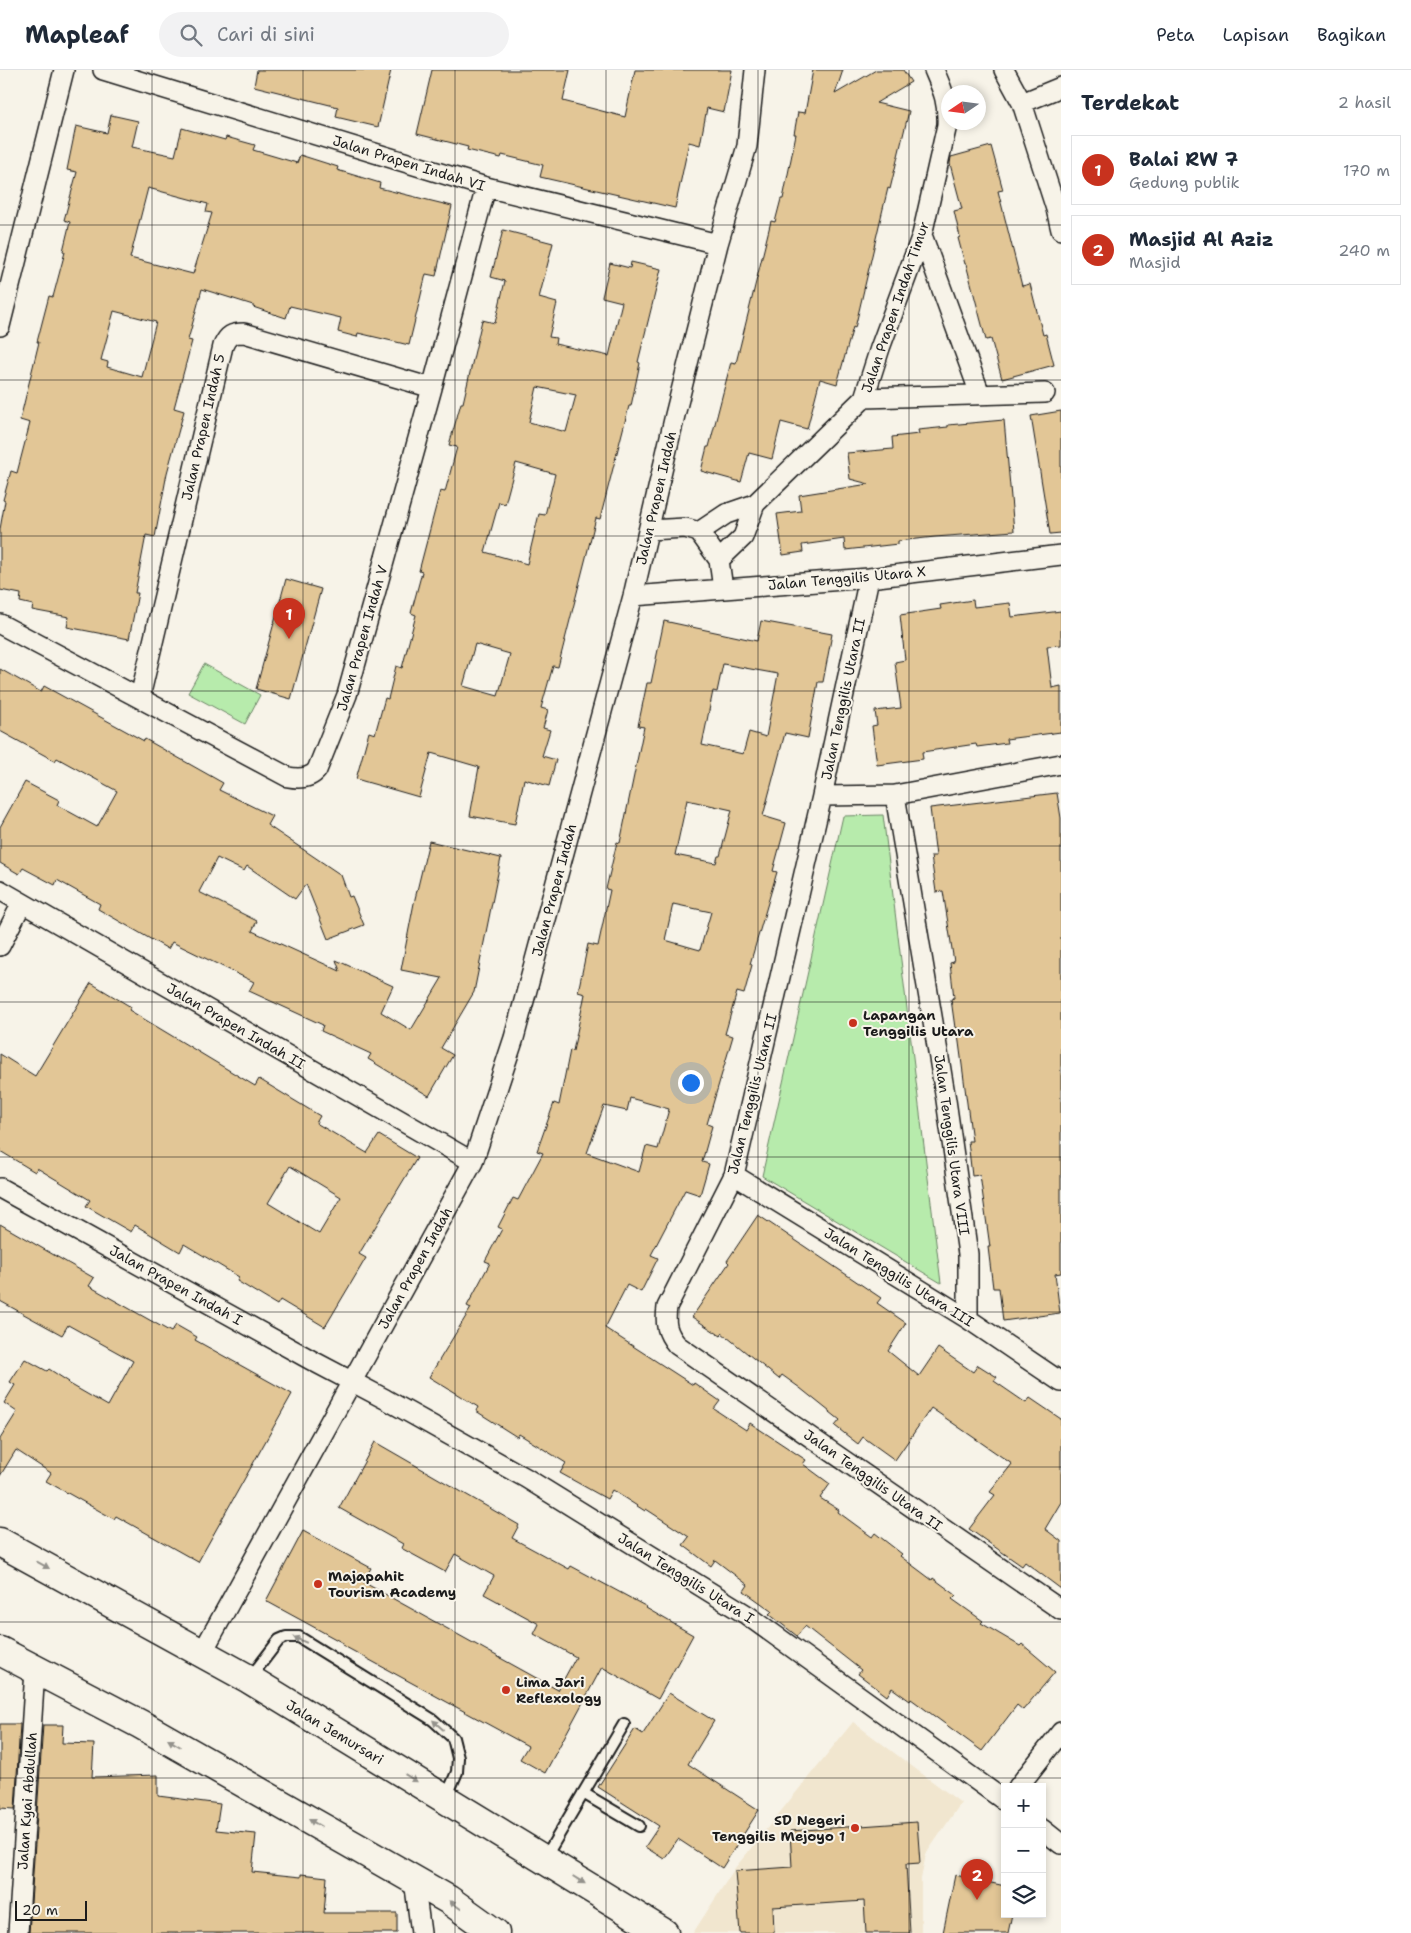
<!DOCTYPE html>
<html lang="id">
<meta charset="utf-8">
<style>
body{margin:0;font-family:"Shantell Sans",sans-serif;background:#f2f2f3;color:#1f2937}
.controls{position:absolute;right:15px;bottom:15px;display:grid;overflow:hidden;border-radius:0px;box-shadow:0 2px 8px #0003}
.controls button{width:45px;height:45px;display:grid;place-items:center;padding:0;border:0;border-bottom:1px solid #e0e1e3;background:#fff;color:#1f2937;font:25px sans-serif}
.compass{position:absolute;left:941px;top:15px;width:45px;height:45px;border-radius:50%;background:#fff;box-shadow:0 2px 8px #0003;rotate:257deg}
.scale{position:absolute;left:15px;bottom:12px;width:72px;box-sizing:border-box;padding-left:5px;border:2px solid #1c1c1c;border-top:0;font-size:14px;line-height:18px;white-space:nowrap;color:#1c1c1c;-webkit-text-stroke:4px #f7f3e8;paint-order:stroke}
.you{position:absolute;left:690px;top:1012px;width:18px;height:18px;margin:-12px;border:4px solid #fff;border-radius:50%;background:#1a73e8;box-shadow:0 0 0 8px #1a73e833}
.badge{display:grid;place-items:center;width:32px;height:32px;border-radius:50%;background:#c8321e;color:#fff;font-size:16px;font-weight:700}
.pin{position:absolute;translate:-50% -41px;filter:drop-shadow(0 1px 2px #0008)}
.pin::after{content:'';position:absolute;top:26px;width:18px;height:15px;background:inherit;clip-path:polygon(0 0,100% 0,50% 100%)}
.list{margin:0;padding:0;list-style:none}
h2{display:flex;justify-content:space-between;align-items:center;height:65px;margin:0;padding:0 20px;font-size:21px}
h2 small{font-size:16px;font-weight:400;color:#747a83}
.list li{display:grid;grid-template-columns:32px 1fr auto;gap:15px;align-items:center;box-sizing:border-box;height:70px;margin:0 10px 10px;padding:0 10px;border:1px solid #e0e1e3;border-radius:0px}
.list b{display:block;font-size:19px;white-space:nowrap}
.list p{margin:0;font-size:16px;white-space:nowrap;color:#747a83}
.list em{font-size:16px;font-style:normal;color:#747a83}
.icon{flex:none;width:28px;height:28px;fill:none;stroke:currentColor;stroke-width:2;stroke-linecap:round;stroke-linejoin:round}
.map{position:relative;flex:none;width:1061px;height:1863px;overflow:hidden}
header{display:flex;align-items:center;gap:30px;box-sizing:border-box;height:70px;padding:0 25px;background:#fff;border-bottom:1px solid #e0e1e3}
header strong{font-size:24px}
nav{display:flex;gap:28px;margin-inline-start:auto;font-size:18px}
.search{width:350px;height:45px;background:#f2f2f3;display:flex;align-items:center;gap:12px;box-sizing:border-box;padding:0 18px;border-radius:28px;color:#747a83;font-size:19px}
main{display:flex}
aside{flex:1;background:#fff}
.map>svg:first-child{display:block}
.built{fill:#f1e6cf}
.green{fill:#b7ebac;stroke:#6a8464}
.building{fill:#e2c696;stroke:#1c1c1c;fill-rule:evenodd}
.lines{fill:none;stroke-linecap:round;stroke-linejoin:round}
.service-casing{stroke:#1c1c1c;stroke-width:14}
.minor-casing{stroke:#1c1c1c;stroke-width:22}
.primary-casing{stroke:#1c1c1c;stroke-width:31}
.service{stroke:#f7f3e8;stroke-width:10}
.minor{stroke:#f7f3e8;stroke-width:19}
.primary{stroke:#f7f3e8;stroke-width:28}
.oneway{fill:#94928c}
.grid{fill:none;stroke:#1c1c1c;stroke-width:1;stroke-opacity:0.55}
.poi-dot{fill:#c8321e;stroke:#f7f3e8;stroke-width:2}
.labels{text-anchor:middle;stroke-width:4;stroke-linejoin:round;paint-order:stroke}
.street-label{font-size:14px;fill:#1c1c1c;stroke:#f7f3e8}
.poi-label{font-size:14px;font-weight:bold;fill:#1c1c1c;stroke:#f7f3e8;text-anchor:start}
</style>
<header>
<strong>Mapleaf</strong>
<div class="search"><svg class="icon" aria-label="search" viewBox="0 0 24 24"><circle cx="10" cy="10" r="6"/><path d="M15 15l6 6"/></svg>Cari di sini</div>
<nav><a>Peta</a><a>Lapisan</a><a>Bagikan</a></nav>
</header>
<main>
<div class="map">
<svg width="1061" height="1863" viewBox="0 0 1061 1863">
<rect width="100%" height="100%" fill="#f7f3e8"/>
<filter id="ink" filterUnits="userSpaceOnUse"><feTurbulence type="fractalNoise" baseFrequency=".02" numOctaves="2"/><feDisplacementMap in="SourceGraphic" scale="10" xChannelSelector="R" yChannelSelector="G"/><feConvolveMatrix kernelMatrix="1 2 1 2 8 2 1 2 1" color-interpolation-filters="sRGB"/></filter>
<g filter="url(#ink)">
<path class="built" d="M 853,1652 L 961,1733 L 926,1784 L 921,1809 L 921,1863 L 693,1863 L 735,1798 Z"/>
<path class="green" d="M 204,594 L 260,625 L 245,654 L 188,623 Z
M 883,745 L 941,1213 L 762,1106 L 843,746 Z"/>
<path class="building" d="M 257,0 L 391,0 L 378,57 L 336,47 L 338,37 L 254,16 Z
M 432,0 L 570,0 L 563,31 L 625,47 L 635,0 L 732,0 L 724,42 L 707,38 L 700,75 L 689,72 L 675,138 L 540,107 L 543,95 L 502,85 L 501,88 L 467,80 L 468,77 L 417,64 Z
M 813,0 L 843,0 L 835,24 L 876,0 L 903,0 L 911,12 L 876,33 L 909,41 L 890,119 L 888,118 L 881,147 L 855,258 L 853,257 L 837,314 L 820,309 L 807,359 L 781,352 L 772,389 L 749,383 L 741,412 L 701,401 L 707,377 L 709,377 L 731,292 L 736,293 L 771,151 L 775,152 L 781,129 L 783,129 L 796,64 L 794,64 L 798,42 L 805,43 Z
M 111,45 L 138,51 L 132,77 L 175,86 L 182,58 L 225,70 L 226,67 L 255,75 L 253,80 L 297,93 L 300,85 L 338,97 L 337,100 L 380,113 L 379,118 L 452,136 L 436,206 L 426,204 L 409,275 L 358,263 L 357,267 L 338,262 L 341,248 L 290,236 L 286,248 L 253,237 L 253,235 L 202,219 L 188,270 L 192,271 L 174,338 L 184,341 L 167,403 L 155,467 L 146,465 L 135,523 L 138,523 L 129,569 L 67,557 L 69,547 L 32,540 L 33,535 L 20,532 L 21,524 L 0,520 L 0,459 L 5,431 L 3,430 L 11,401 L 17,403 L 30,353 L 20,350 L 39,272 L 37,272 L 49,226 L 53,227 L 65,182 L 63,181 L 70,152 L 64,150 L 77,102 L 67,100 L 76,56 L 107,63 ZM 148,118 L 208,134 L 206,142 L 212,143 L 193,204 L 130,188 ZM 114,241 L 156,252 L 142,307 L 107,297 L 108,292 L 101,290 Z
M 991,76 L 1003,120 L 998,121 L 1022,216 L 1030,214 L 1043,265 L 1046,264 L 1054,295 L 1002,309 L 991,269 L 986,270 L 966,194 L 965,194 L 958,168 L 960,167 L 954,141 L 962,139 L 950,94 L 951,87 Z
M 503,160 L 553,173 L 539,228 L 557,233 L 549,267 L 556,268 L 555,274 L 609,286 L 622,232 L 602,227 L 610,193 L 630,198 L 631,192 L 661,199 L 638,292 L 640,293 L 631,336 L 629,336 L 600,449 L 596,448 L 558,597 L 553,596 L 541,638 L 548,640 L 543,658 L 550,660 L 542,686 L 556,690 L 549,716 L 524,709 L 515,754 L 470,746 L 479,697 L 431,683 L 419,727 L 356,709 L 369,662 L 375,664 L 385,628 L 388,629 L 396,596 L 402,598 L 416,545 L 411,543 L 422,502 L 419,501 L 440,421 L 445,422 L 457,377 L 449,375 L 461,333 L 463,333 L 482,250 L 495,253 L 505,211 L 491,207 ZM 537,317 L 576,325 L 566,362 L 529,352 ZM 516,393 L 555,404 L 545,445 L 539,444 L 527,494 L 485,482 L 499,432 L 505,434 ZM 475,574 L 510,584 L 498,626 L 463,616 Z
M 1061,341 L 1061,463 L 1050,464 L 1031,346 Z
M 1004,350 L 1014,461 L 935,467 L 898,471 L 898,474 L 845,480 L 844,469 L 802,475 L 803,482 L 783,485 L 777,444 L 801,441 L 799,425 L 869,414 L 850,409 L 847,383 L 893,379 L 892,367 L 919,364 L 918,360 L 948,357 L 948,355 Z
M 286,509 L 321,519 L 291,629 L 256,619 Z
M 973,530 L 974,537 L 1010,533 L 1012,547 L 1061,541 L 1061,575 L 1047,576 L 1052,618 L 1061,616 L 1061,662 L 1006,669 L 1007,673 L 977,677 L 976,674 L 922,682 L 923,689 L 877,695 L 872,656 L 877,655 L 875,641 L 901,638 L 895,592 L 905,590 L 900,545 L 941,539 L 940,535 Z
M 664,551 L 757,571 L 761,551 L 832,564 L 823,612 L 818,612 L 808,668 L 785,663 L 763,746 L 786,753 L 773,801 L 777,802 L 750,894 L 752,895 L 744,924 L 737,922 L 725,964 L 733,966 L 707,1054 L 712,1056 L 702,1092 L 709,1094 L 700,1125 L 685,1120 L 651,1185 L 658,1188 L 641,1222 L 627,1215 L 605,1258 L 693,1315 L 694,1313 L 720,1331 L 714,1339 L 746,1360 L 750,1353 L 806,1390 L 803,1394 L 830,1414 L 820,1428 L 839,1440 L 838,1442 L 872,1467 L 875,1463 L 902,1484 L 900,1486 L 932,1510 L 933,1508 L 956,1525 L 952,1529 L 983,1551 L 981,1553 L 1020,1576 L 1022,1574 L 1055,1602 L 1023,1640 L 1017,1635 L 982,1681 L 911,1629 L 910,1631 L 892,1618 L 887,1626 L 858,1604 L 861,1600 L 805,1556 L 797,1566 L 769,1544 L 772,1541 L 744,1521 L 748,1515 L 715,1490 L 711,1496 L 683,1475 L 689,1467 L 646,1439 L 645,1441 L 612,1420 L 607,1429 L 560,1403 L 566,1393 L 519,1364 L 517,1367 L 476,1341 L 478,1337 L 429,1307 L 471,1238 L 467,1236 L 490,1193 L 485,1191 L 502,1159 L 498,1157 L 513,1128 L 518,1130 L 543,1083 L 537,1081 L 554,1033 L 559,1035 L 570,980 L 573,981 L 585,924 L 578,922 L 588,874 L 598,876 L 610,820 L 606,819 L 617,772 L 620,773 L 644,657 L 638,656 L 647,613 L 651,613 ZM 723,594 L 778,604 L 766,667 L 749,662 L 743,684 L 702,675 L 713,621 L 717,622 ZM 687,730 L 732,740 L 720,786 L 718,786 L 716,793 L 675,785 ZM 673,834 L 711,842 L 700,880 L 665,870 ZM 630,1028 L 669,1039 L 658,1079 L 646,1076 L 639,1102 L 587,1083 L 604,1036 L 627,1041 Z
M 0,599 L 41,622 L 44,616 L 144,671 L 145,669 L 223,713 L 219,720 L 272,746 L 267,755 L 341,805 L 349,827 L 352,826 L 364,855 L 328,869 L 306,814 L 295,829 L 247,796 L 244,801 L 217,788 L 199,822 L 257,851 L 252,861 L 340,901 L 336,890 L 393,916 L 381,942 L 411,960 L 442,908 L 401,900 L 414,833 L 429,771 L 501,788 L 474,922 L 441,978 L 453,985 L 429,1026 L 368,989 L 371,984 L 321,961 L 323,955 L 249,921 L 254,912 L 172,872 L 168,879 L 98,839 L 100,834 L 57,810 L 55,815 L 23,798 L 19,804 L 0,793 L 0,757 L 25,712 L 59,730 L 57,735 L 97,757 L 117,721 L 57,688 L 55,691 L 0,661 Z
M 1057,723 L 1061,748 L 1061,1203 L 1055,1204 L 1060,1243 L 1003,1251 L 999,1218 L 993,1218 L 988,1177 L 990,1177 L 980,1105 L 972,1106 L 968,1071 L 972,1071 L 957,957 L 955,958 L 951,929 L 954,928 L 950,893 L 954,892 L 943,821 L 936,822 L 931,786 L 936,786 L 930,738 Z
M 91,913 L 131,937 L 129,940 L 255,1016 L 259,1009 L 320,1046 L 316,1053 L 367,1083 L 379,1065 L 417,1088 L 359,1184 L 366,1188 L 325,1257 L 280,1230 L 277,1235 L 237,1211 L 239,1207 L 184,1174 L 180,1182 L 135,1155 L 131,1162 L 86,1136 L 90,1130 L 37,1098 L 35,1102 L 0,1081 L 0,984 L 35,1006 ZM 290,1096 L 341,1127 L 319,1164 L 268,1133 Z
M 758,1145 L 881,1228 L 877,1233 L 906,1253 L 888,1281 L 919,1306 L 938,1278 L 973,1302 L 978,1295 L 997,1307 L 994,1311 L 1026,1333 L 1030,1328 L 1061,1349 L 1061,1432 L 1045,1459 L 1061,1471 L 1061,1519 L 1025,1492 L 1022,1496 L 969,1459 L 995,1425 L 990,1422 L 1012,1394 L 931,1338 L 895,1390 L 863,1367 L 858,1374 L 835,1356 L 840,1350 L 800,1318 L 782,1305 L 779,1309 L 722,1263 L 721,1266 L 692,1247 L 729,1193 L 727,1191 Z
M 0,1154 L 94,1208 L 89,1216 L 171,1262 L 176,1255 L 197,1267 L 195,1270 L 292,1324 L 198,1492 L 116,1446 L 114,1449 L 46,1411 L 51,1403 L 16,1380 L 0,1406 L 0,1369 L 17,1342 L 4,1333 L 15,1315 L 10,1312 L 25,1289 L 47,1301 L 49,1299 L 69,1312 L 68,1313 L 108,1336 L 133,1291 L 68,1255 L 62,1265 L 0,1231 Z
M 375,1372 L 519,1455 L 512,1468 L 569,1499 L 571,1496 L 647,1537 L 646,1538 L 693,1565 L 658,1629 L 602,1597 L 545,1703 L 520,1689 L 528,1676 L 342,1575 L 343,1573 L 266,1531 L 303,1461 L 371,1498 L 363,1512 L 558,1620 L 576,1587 L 534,1564 L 539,1554 L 484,1524 L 494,1506 L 455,1484 L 445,1502 L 401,1478 L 403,1474 L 339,1438 Z
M 669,1623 L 714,1651 L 688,1694 L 759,1740 L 722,1798 L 678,1769 L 664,1789 L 645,1777 L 659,1756 L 598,1717 L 635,1659 L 643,1664 Z
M 0,1654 L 20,1654 L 15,1739 L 0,1738 Z
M 43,1655 L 63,1655 L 62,1673 L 94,1674 L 92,1707 L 158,1705 L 158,1726 L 220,1734 L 216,1760 L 256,1764 L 252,1802 L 301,1807 L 301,1804 L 327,1807 L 324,1843 L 397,1843 L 397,1863 L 29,1863 Z
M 917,1752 L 920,1793 L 906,1794 L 910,1863 L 866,1863 L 864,1831 L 773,1837 L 774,1863 L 740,1863 L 735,1801 L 792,1797 L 790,1761 Z
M 955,1805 L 1005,1816 L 1005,1844 L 1012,1844 L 1008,1863 L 943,1863 Z"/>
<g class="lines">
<g class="service-casing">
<path id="service" d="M 250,1608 L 279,1570 L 286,1567 L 299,1567 L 433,1650 L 453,1668 L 458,1688 L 457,1702 L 446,1728
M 583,1723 L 639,1756
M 545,1788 L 624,1654"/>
</g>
<g class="minor-casing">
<path id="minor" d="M 103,0 L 486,117 L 718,174
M 1004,0 L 1022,33 L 1056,139 L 1061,160
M 1022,33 L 1061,17
M 922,165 L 980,324
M 0,256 L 64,0
M 864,328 L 1045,323
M 649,460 L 685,458 L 699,462 L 719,490 L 723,519
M 699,462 L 726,444 L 755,434 L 864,328 L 880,278 L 922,165 L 947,55 C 948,31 943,21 934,0
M 719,490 L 743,467 L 755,434
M 869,508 L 822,726 L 734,1105 L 667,1237 C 665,1253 666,1262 677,1275 L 1061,1540
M 633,526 L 869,508 L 1061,485
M 0,554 L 288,707 C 299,709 310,709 317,700 L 347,625 L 432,318 L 486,117
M 140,627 L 223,276 C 228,265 232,263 244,263 L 432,318
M 895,725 L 946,1030 L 968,1184 L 968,1249
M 822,726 L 895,725 L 1061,694
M 0,820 L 473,1092
M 0,876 L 22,833
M 734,1105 L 968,1249 L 1061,1312
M 0,1118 L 311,1290 L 385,1329 L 526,1408 L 747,1545 L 1005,1731
M 202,1583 L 473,1092 L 514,968 L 633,526 L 675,345 L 718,174 L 747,76 L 755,0
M 1018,1717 L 1061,1662
M 1042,1759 L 1061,1774
M 414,1810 L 421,1863
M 18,1863 L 35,1600"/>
</g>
<g class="primary-casing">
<path id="primary" d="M 0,1472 L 249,1609 L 664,1863
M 0,1581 L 140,1654 L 351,1774 L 449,1830 L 495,1863"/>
</g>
<use href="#service" class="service"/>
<use href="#minor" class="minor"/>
<use href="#primary" class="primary"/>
</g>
<defs><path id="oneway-solid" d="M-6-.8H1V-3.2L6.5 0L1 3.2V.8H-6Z" transform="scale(1.25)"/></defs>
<g class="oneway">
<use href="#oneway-solid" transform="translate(43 1495) rotate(29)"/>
<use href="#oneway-solid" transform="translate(300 1570) rotate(-157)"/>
<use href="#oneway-solid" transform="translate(438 1655) rotate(-138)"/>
<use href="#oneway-solid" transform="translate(174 1673) rotate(-150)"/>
<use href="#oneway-solid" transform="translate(411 1708) rotate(31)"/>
<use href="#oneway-solid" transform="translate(315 1753) rotate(-150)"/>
<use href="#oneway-solid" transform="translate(579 1810) rotate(32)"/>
<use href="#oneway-solid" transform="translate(455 1835) rotate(-145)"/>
</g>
</g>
<path class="grid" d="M 152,0 L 152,1863M 303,0 L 303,1863M 455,0 L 455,1863M 606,0 L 606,1863M 758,0 L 758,1863M 909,0 L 909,1863M 0,155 L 1061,155M 0,310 L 1061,310M 0,466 L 1061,466M 0,621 L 1061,621M 0,776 L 1061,776M 0,932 L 1061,932M 0,1087 L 1061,1087M 0,1242 L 1061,1242M 0,1397 L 1061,1397M 0,1552 L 1061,1552M 0,1708 L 1061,1708"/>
<g class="poi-dot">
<circle cx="853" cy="953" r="5"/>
<circle cx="318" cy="1514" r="5"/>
<circle cx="506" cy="1620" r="5"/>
<circle cx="855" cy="1758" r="5"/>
</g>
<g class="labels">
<g class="street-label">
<text transform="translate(409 93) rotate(17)" y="5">Jalan Prapen Indah VI</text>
<text transform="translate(895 237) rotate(-71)" y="5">Jalan Prapen Indah Timur</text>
<text transform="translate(203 357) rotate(-77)" y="5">Jalan Prapen Indah 5</text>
<text transform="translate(656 428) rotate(-77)" y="5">Jalan Prapen Indah</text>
<text transform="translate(847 508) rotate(-5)" y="5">Jalan Tenggilis Utara X</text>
<text transform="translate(362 568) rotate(-74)" y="5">Jalan Prapen Indah V</text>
<text transform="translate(843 629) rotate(-78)" y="5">Jalan Tenggilis Utara II</text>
<text transform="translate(554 820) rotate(-75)" y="5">Jalan Prapen Indah</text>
<text transform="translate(236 956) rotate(30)" y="5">Jalan Prapen Indah II</text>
<text transform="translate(752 1024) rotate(-76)" y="5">Jalan Tenggilis Utara II</text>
<text transform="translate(952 1075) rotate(82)" y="5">Jalan Tenggilis Utara VIII</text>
<text transform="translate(415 1198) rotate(-61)" y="5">Jalan Prapen Indah</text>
<text transform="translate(899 1207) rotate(32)" y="5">Jalan Tenggilis Utara III</text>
<text transform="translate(176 1215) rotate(29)" y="5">Jalan Prapen Indah I</text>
<text transform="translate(873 1410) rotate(35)" y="5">Jalan Tenggilis Utara II</text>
<text transform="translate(686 1508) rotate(32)" y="5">Jalan Tenggilis Utara I</text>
<text transform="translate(335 1662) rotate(31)" y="5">Jalan Jemursari</text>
<text transform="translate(27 1731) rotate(-86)" y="5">Jalan Kyai Abdullah</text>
</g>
<g class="poi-label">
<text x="863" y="950">Lapangan<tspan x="863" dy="16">Tenggilis Utara</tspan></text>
<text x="328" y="1511">Majapahit<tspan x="328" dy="16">Tourism Academy</tspan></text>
<text x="516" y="1617">Lima Jari<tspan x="516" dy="16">Reflexology</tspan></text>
<text x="845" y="1755" text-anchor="end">SD Negeri<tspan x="845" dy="16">Tenggilis Mejoyo 1</tspan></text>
</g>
</g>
</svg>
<div class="controls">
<button>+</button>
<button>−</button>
<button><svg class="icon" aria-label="layers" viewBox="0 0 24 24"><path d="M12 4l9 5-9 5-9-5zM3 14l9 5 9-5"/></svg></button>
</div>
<svg class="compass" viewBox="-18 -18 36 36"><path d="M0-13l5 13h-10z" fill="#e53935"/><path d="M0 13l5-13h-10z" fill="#747a83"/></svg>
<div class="scale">20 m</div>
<div class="you"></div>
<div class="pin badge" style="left:289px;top:569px">1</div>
<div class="pin badge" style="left:977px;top:1830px">2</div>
</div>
<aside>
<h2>Terdekat<small>2 hasil</small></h2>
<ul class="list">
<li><span class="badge">1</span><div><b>Balai RW 7</b><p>Gedung publik</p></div><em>170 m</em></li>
<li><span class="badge">2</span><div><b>Masjid Al Aziz</b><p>Masjid</p></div><em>240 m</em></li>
</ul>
</aside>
</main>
